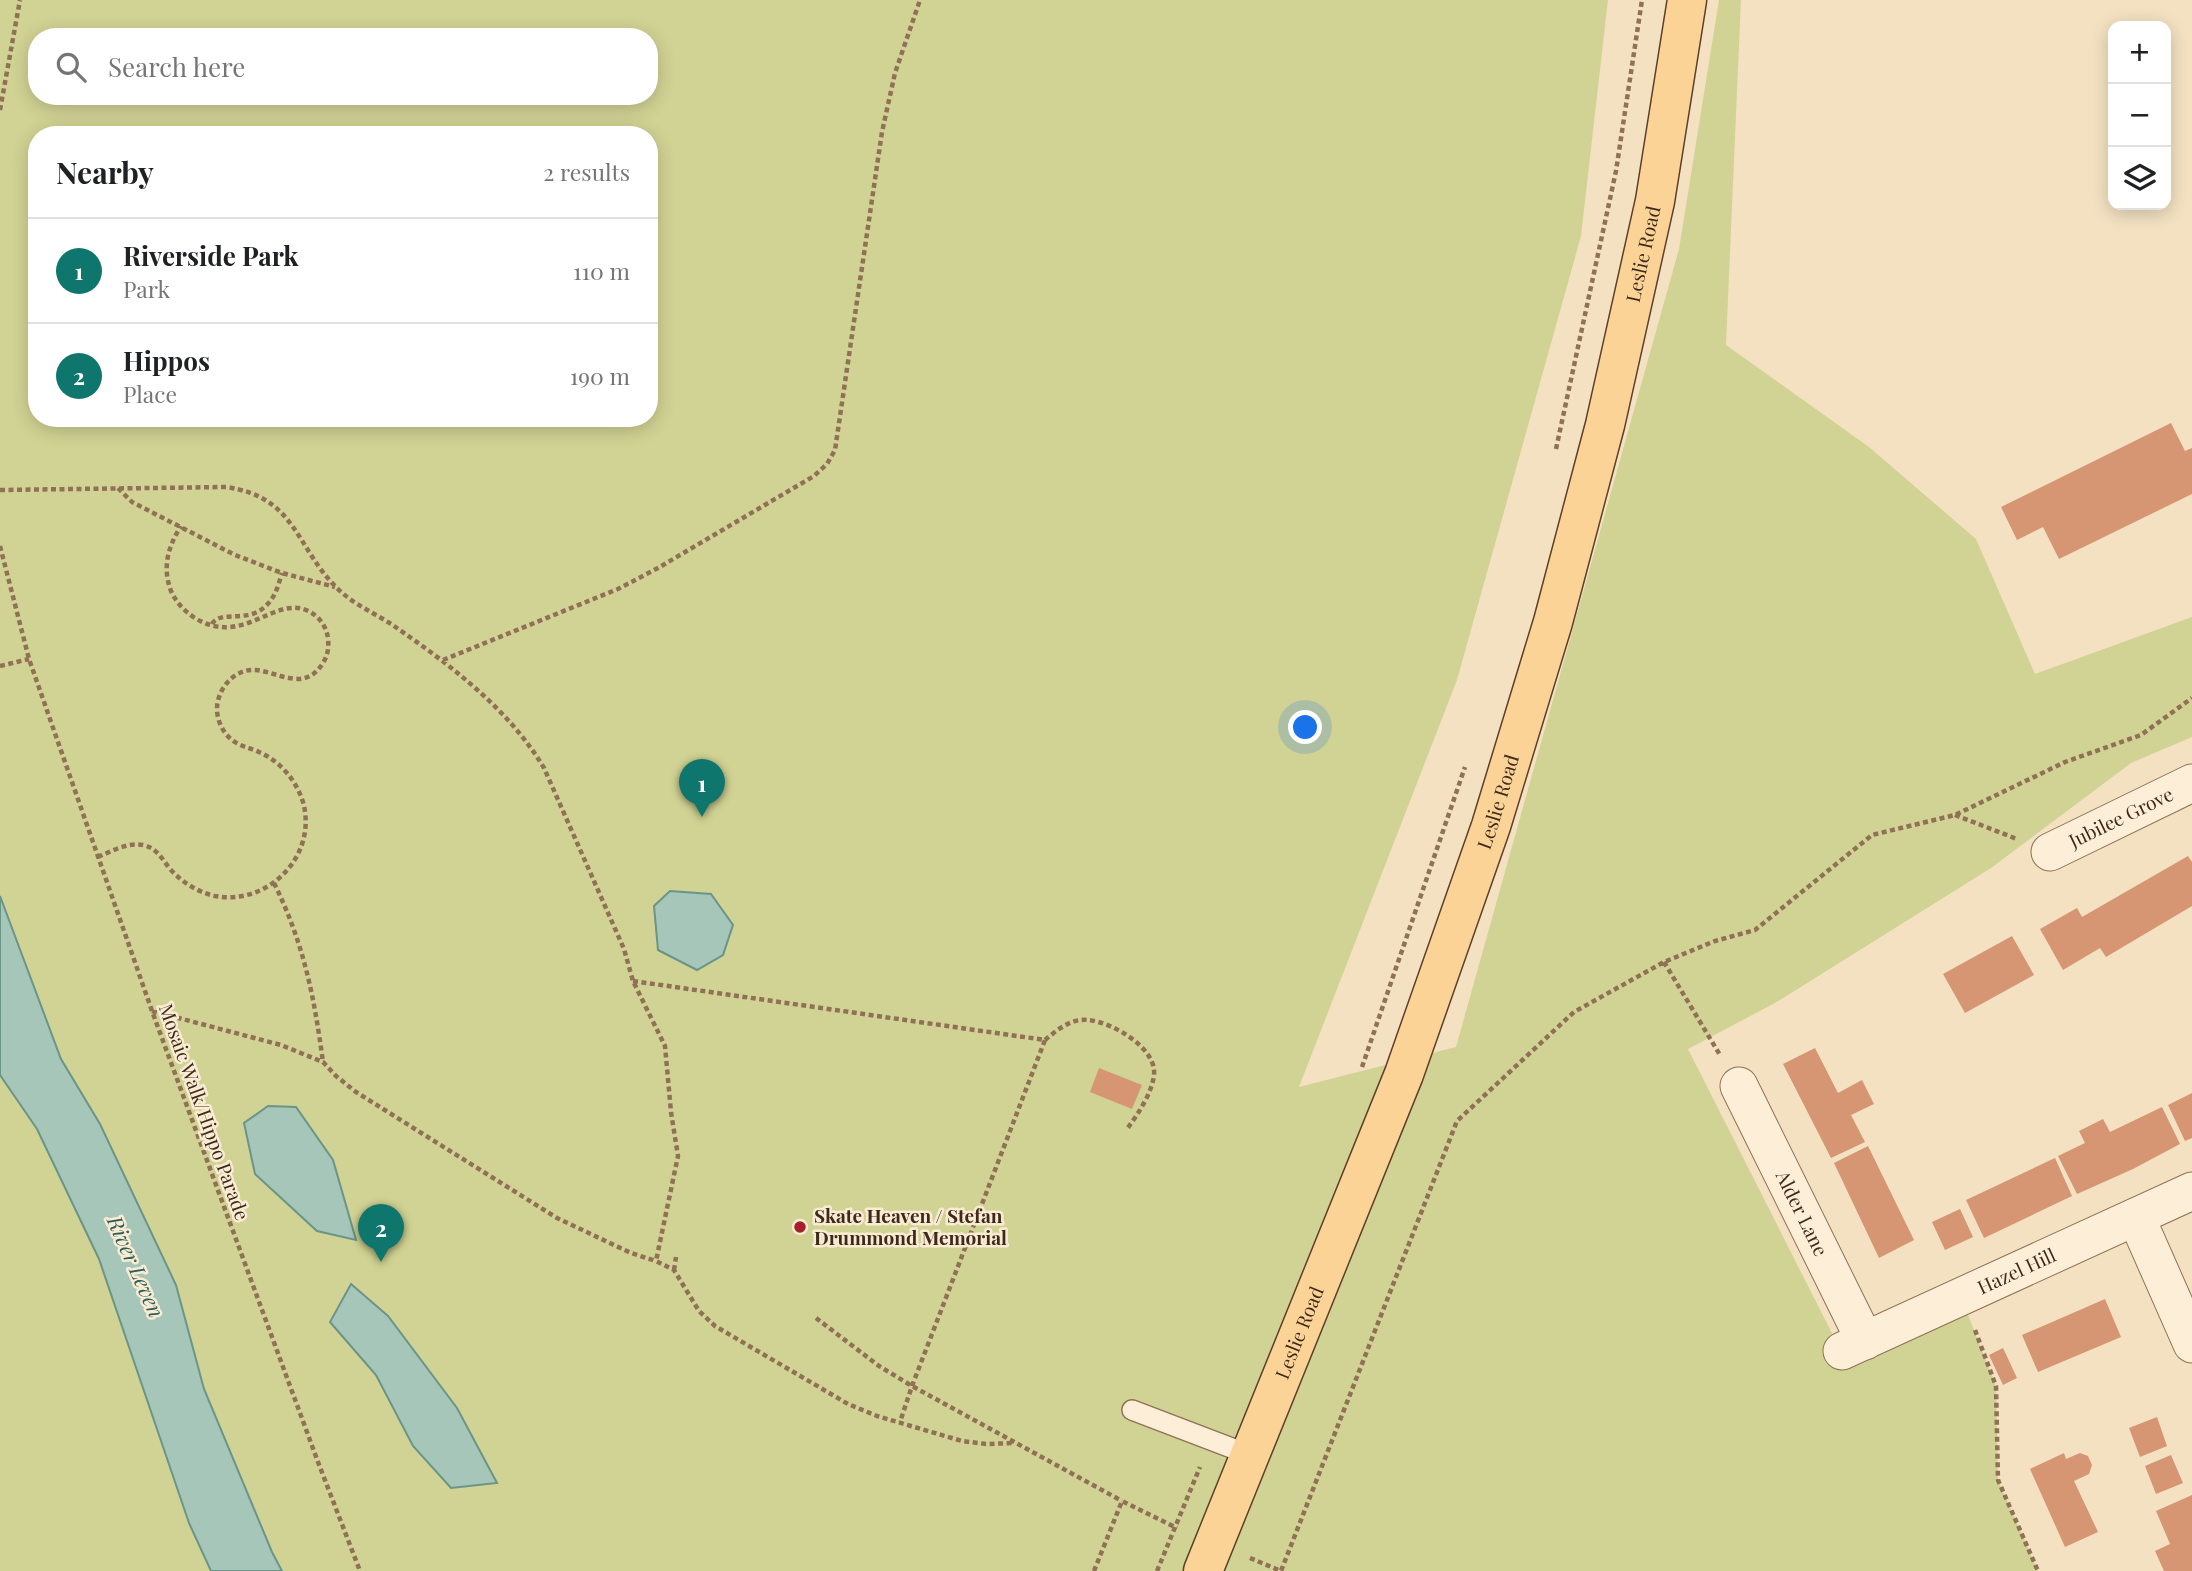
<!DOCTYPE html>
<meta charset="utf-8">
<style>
body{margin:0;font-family:"Playfair Display",serif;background:#f6f6f6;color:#202124}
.controls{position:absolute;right:21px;top:21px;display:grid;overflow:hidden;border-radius:14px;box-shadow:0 4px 18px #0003}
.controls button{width:63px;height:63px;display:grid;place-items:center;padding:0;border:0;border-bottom:2px solid #e0e0e0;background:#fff;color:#202124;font:35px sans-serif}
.you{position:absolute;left:1306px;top:728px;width:24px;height:24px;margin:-18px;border:5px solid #fff;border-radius:50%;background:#1a73e8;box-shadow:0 0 0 10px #1a73e833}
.badge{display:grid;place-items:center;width:46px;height:46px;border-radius:50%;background:#0f766e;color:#fff;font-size:23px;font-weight:700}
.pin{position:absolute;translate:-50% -58px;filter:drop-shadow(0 2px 4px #0008)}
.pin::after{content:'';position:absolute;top:37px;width:24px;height:21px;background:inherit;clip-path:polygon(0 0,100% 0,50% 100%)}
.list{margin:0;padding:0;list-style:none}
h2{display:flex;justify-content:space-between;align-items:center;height:91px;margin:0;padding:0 28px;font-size:30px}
h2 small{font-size:23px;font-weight:400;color:#757577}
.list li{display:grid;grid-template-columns:46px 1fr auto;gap:21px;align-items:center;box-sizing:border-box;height:105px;padding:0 28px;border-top:2px solid #e0e0e0}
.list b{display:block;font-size:26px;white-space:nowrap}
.list p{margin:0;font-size:23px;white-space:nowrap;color:#757577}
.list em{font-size:23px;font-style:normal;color:#757577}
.icon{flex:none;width:38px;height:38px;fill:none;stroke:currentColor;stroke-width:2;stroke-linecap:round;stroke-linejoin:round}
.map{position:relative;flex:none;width:2192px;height:1571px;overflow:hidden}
.search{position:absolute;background:#fff;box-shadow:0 4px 18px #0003;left:28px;top:28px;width:630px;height:77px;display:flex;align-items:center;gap:18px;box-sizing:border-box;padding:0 24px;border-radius:28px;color:#757577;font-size:26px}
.panel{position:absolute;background:#fff;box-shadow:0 4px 18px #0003;left:28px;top:126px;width:630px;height:301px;border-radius:28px}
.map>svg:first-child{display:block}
.green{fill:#d1d394;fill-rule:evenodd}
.water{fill:#a5c6b9;stroke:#6a9587;stroke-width:2}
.building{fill:#d69573}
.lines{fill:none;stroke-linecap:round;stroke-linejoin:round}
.lane-casing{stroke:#907156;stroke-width:22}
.street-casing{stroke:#907156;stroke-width:39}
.primary-casing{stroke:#5d3f2b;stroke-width:41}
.path{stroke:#907156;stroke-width:4.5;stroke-dasharray:5 3.5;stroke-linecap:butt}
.lane{stroke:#fdeed7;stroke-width:19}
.street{stroke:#fdeed7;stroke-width:37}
.primary{stroke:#fbd396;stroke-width:38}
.poi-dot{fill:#a71f2a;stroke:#faebd3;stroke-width:2.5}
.labels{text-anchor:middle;stroke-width:5;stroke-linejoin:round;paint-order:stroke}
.street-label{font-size:19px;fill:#3e2a1c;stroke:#faebd3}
.poi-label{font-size:19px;font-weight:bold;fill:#3e2a1c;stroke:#faebd3;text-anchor:start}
.water-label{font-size:21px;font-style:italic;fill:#2a6058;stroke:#faebd3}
</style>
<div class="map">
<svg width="2192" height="1571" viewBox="0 0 2192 1571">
<rect width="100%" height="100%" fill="#f3e1c2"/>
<path class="green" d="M 0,0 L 1608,0 L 1581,236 L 1457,680 L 1299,1087 L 1456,1047 L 1679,249 L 1719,0 L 1741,0 L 1726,345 L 1869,447 L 1976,539 L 2035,674 L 2192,617 L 2192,737 L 2131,763 L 1991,868 L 1775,1003 L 1688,1049 L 1841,1351 L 1961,1297 L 1996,1386 L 1998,1480 L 2038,1571 L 0,1571 ZM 37,37 L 649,37 L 649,96 L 37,96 ZM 37,135 L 649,135 L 649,418 L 37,418 Z"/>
<path class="water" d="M 670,891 L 711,894 L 733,925 L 723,955 L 697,970 L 658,950 L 654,906 Z
M 0,896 L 61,1059 L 100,1124 L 176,1285 L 204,1389 L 272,1552 L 282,1571 L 211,1571 L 189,1523 L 99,1259 L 37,1129 L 0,1075 Z
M 268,1106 L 296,1107 L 333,1160 L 356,1240 L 317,1231 L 255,1174 L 244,1123 Z
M 351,1284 L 388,1316 L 457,1408 L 497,1483 L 451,1488 L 413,1446 L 376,1375 L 330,1322 Z"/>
<path class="building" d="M 2171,423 L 2185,451 L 2192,448 L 2192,494 L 2059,559 L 2043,527 L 2017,540 L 2001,507 Z
M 2188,856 L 2192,862 L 2192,906 L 2106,957 L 2100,948 L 2063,970 L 2040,929 L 2077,908 L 2082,917 Z
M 2012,936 L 2034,975 L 1965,1013 L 1943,974 Z
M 1815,1048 L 1838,1093 L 1862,1080 L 1874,1104 L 1851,1115 L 1865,1142 L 1831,1158 L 1783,1064 Z
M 1099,1068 L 1142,1085 L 1132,1109 L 1090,1092 Z
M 2192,1093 L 2192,1138 L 2185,1141 L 2168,1105 Z
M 2162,1107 L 2180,1144 L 2133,1169 L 2077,1194 L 2058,1156 L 2085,1143 L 2079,1131 L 2103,1119 L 2110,1132 Z
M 1868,1146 L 1914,1240 L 1879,1258 L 1834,1163 Z
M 2055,1158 L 2072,1196 L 1984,1238 L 1966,1200 Z
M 1960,1209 L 1973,1237 L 1945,1250 L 1932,1222 Z
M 2105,1299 L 2121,1337 L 2038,1372 L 2022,1335 Z
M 2003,1348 L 2017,1378 L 2003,1385 L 1989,1355 Z
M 2157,1417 L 2167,1446 L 2140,1457 L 2129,1428 Z
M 2064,1453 L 2066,1459 L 2080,1453 L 2088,1456 L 2092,1465 L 2089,1474 L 2074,1481 L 2098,1532 L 2065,1547 L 2030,1469 Z
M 2171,1455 L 2183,1483 L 2156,1494 L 2145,1466 Z
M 2192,1495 L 2192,1571 L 2164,1571 L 2155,1551 L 2170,1544 L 2156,1511 Z"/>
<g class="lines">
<g class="lane-casing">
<path id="lane" d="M 1132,1410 L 1250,1455"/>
</g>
<g class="street-casing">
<g id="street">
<path id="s1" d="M 2050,852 L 2192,783"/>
<path id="s2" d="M 1739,1086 L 1865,1341"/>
<path d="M 2136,1217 L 2192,1344"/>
<path id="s3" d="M 1842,1351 L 2192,1191"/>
</g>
</g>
<g class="primary-casing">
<g id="primary">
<path id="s4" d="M 1203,1571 L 1404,1074 L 1491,826 L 1553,622 L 1605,425 L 1655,201 L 1687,0"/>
</g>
</g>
<path class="path" d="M 0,110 L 20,0
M 1556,449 L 1616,171 L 1642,0
M 118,488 L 132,502 L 235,555 L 282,573 L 335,587
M 0,490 L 226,487 C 296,497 295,546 336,587 C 352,604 375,613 394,626 C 449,664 509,709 544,768 L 624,949 L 633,981 L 665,1046 L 671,1112 L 678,1156 L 656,1261 L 674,1270 L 699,1311 L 715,1326 L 848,1404 L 877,1416 L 962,1441 L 986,1444 L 1015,1443
M 0,546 L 29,659 L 152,1011 L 318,1462 L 360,1571
M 212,624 C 221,608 252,627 271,600 C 277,592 279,582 282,573
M 443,660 L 618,589 L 658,568 L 814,476 L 827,464 L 835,450 L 882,132 L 895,73 L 920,0
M 0,666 L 29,659
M 1955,815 L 2017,839
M 98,857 C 112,851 128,842 143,845 C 157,848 162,859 170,869 C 182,882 197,892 215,896 C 268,906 318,856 303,802 C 296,780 280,761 259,752 C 251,748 242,747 235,742 C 224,735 218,723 217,711 C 216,690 234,668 256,670 C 281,673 305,692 323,663 C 328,655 329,647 328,638 C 326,625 318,615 306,610 C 273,597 242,647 195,618 C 184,611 176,602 171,591 C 162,567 168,547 181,526
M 274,883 C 304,944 314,996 323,1062
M 1664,962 L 1720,1055
M 633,981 L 1045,1040 L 912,1386 L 900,1422
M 152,1011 L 281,1045 L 323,1062 L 336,1076 L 356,1092 L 557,1218 L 631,1253 L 656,1261
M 1045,1040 C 1057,1030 1071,1018 1088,1020 C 1112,1022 1157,1048 1154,1075 C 1152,1093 1138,1114 1127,1129
M 1362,1067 L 1465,767
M 674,1270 L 676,1257
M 816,1318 L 879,1366 L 912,1386 L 1122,1501
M 1975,1330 L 1996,1386 L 1998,1480 L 2038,1571
M 1250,1558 L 1281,1571 L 1457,1121 L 1574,1012 L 1664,962 L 1715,941 L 1755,930 L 1872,835 L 1955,815 L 2065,762 L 2141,735 L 2192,698
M 1094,1571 L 1122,1501 L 1177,1528
M 1157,1571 L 1200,1467"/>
<use href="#lane" class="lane"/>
<use href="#street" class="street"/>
<use href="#primary" class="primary"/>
</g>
<circle class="poi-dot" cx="800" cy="1227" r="7"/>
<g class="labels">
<g class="street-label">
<text dy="7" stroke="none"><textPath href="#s4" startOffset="1391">Leslie Road</textPath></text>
<text dy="7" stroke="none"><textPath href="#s4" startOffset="824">Leslie Road</textPath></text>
<text dy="7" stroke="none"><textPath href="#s1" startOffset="79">Jubilee Grove</textPath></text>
<text transform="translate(204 1112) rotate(70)" y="7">Mosaic Walk/Hippo Parade</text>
<text dy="7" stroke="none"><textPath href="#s2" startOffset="142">Alder Lane</textPath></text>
<text dy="7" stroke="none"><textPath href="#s3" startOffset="192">Hazel Hill</textPath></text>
<text dy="7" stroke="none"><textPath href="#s4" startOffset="257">Leslie Road</textPath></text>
</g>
<g class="poi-label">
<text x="814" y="1223">Skate Heaven / Stefan<tspan x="814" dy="22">Drummond Memorial</tspan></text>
</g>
<g class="water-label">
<text transform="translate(135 1267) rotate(66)" y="7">River Leven</text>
</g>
</g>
</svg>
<div class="controls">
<button>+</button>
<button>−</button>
<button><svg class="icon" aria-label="layers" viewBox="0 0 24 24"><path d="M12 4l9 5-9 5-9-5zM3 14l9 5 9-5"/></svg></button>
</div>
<div class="you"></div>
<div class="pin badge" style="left:702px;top:817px">1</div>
<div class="pin badge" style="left:381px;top:1262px">2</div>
<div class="search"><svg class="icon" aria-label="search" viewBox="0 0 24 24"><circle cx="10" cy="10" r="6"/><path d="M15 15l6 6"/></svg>Search here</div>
<section class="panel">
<h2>Nearby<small>2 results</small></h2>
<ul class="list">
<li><span class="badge">1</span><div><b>Riverside Park</b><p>Park</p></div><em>110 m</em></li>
<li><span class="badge">2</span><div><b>Hippos</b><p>Place</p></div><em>190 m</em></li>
</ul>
</section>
</div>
